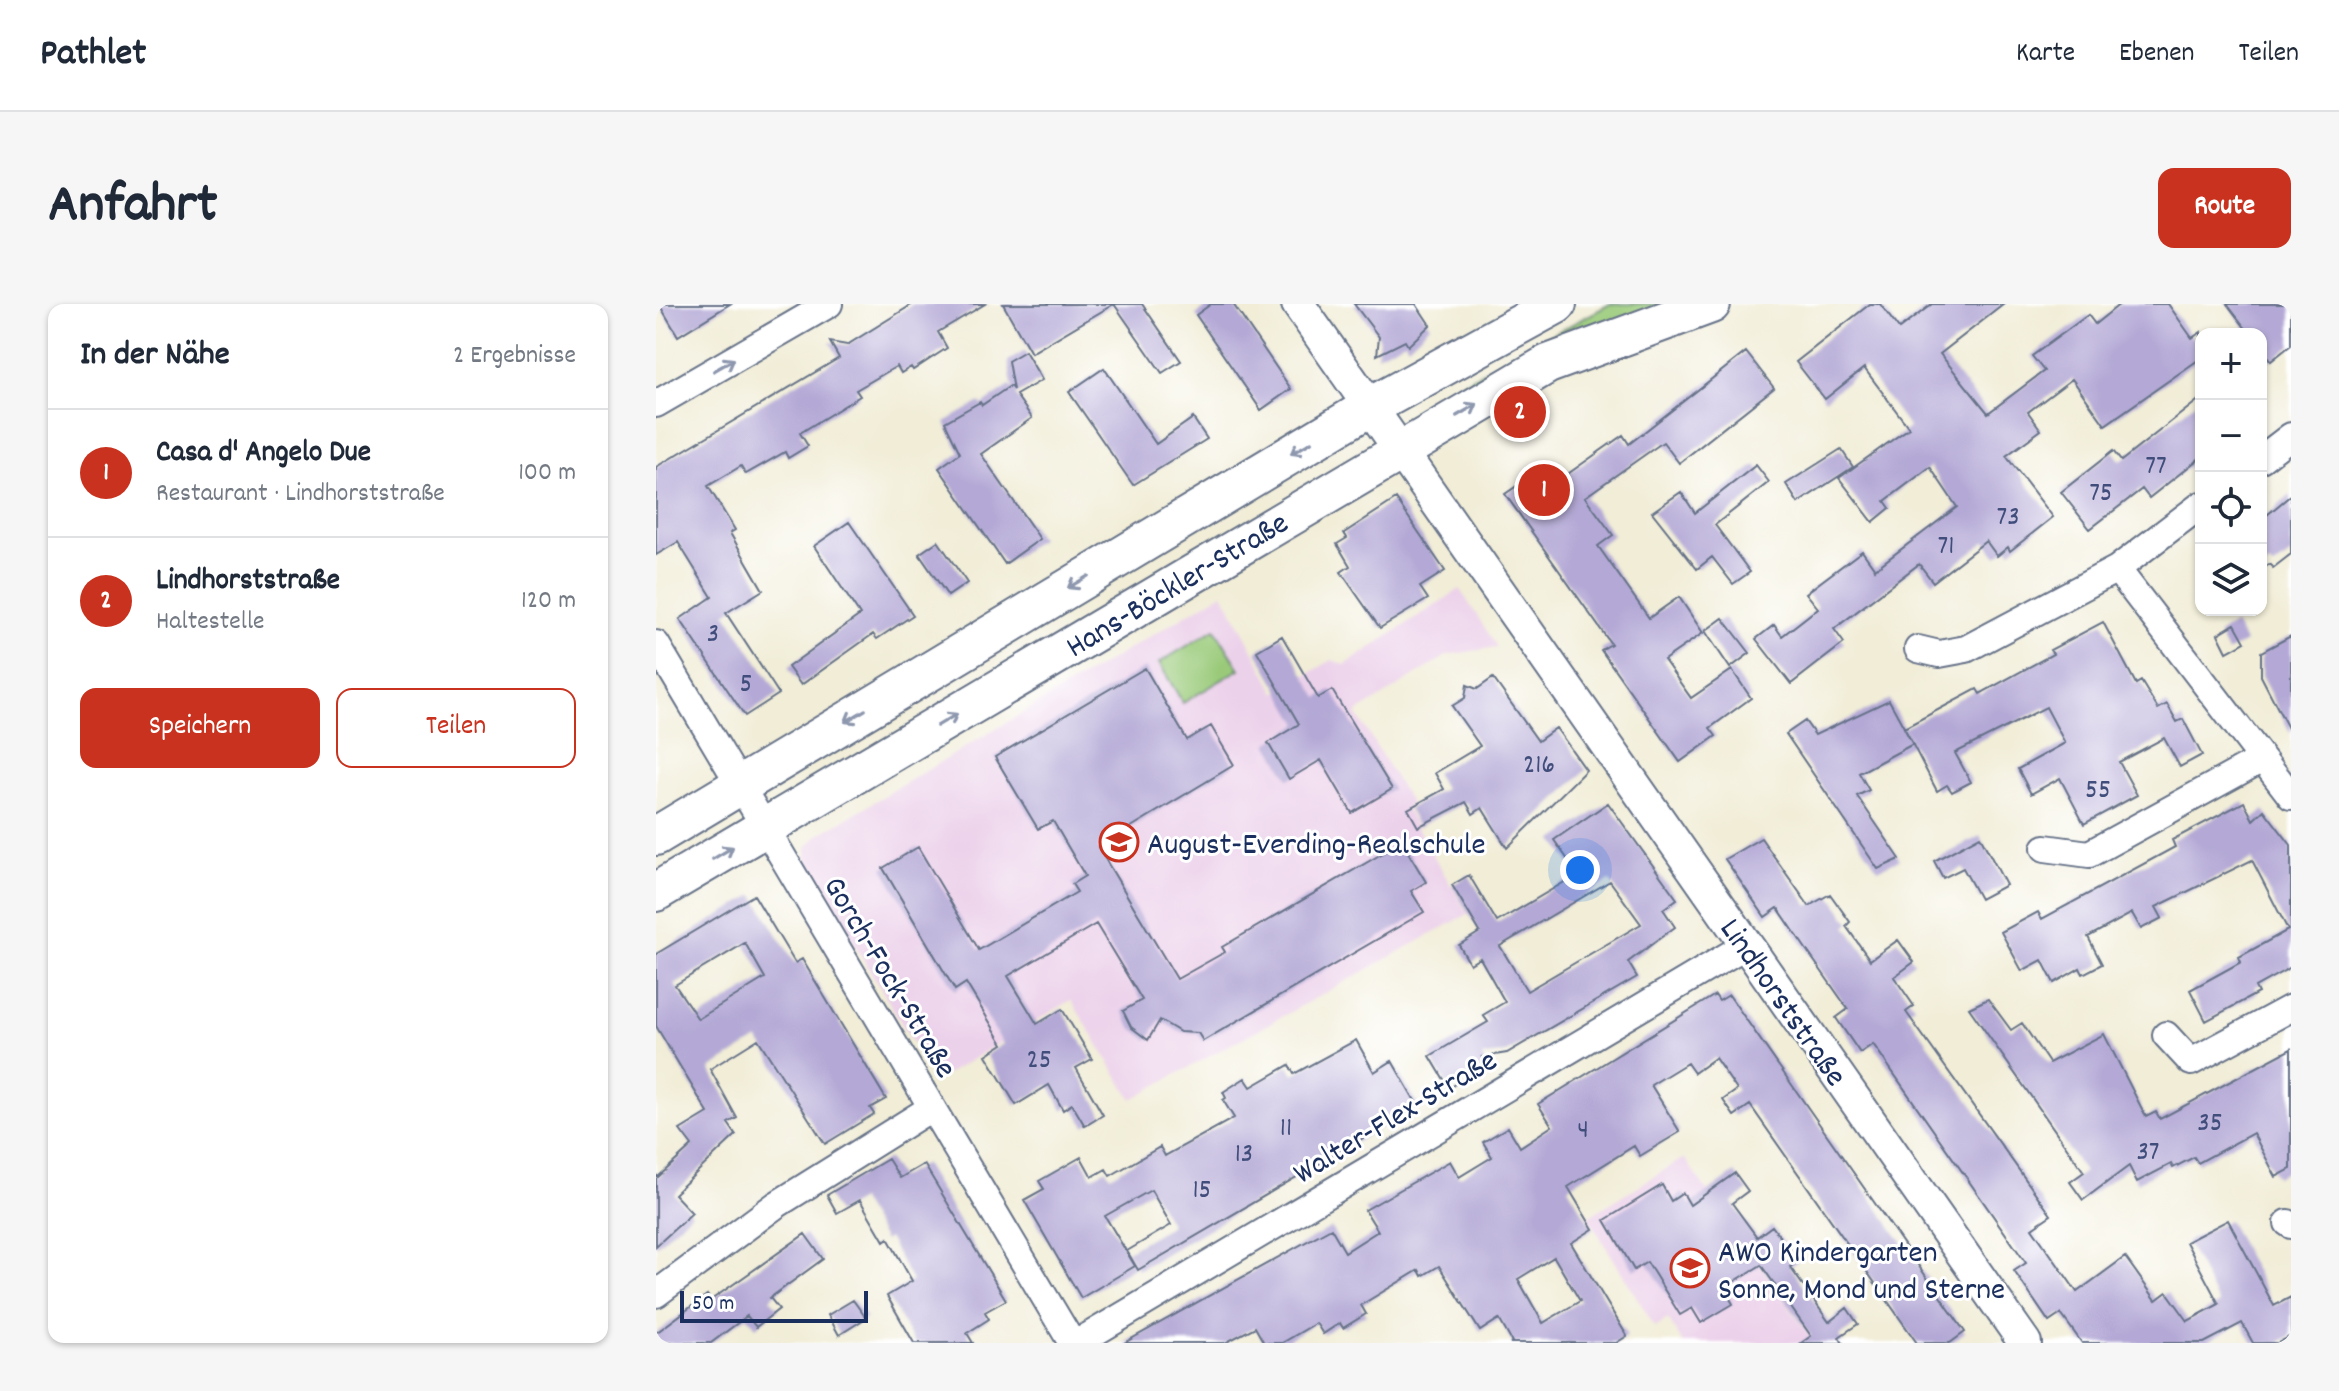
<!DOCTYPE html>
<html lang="de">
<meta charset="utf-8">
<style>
body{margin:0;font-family:Dekko,sans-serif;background:#f6f6f7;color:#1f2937}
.controls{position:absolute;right:24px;top:24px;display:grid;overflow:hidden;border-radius:16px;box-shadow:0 2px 6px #0004}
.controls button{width:72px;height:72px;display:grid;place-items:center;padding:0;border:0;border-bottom:2px solid #e0e1e3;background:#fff;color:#1f2937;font:40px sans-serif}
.scale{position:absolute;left:24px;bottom:20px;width:188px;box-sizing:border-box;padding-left:8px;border:4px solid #1b2f5e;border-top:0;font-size:22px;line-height:28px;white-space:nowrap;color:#1b2f5e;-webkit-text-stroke:6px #fff;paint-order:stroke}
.you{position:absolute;left:924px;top:566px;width:28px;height:28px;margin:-20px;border:6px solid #fff;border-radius:50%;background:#1a73e8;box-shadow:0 0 0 12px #1a73e833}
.badge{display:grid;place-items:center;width:52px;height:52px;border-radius:50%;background:#c8321e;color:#fff;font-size:26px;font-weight:700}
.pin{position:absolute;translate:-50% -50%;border:4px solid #fff;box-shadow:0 2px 8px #0006}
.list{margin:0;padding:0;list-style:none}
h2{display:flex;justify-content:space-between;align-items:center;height:104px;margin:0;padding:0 32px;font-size:34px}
h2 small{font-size:26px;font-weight:400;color:#747a83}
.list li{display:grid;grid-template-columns:52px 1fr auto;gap:24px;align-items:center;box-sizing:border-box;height:128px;padding:0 32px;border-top:2px solid #e0e1e3}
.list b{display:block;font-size:30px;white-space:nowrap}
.list p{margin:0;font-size:26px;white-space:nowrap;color:#747a83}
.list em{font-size:26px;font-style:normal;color:#747a83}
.actions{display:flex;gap:16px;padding:24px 32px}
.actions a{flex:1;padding:18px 0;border:2px solid #c8321e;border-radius:16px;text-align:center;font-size:28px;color:#c8321e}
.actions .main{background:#c8321e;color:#fff}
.icon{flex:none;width:44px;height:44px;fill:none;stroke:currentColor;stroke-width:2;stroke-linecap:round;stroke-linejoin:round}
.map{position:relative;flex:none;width:1635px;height:1039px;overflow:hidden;border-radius:16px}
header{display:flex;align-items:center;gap:48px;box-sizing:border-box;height:112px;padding:0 40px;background:#fff;border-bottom:2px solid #e0e1e3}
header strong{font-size:38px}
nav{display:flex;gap:44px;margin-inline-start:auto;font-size:28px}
.intro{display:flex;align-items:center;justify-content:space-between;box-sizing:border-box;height:192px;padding:0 48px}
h1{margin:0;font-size:56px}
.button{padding:20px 36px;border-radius:16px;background:#c8321e;color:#fff;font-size:28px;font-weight:700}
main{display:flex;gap:48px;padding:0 48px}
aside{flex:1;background:#fff;border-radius:16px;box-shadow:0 2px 6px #0004}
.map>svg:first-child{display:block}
.built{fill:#ecd1ea}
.green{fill:#9aca79;stroke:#5a7c6c;stroke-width:2}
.building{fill:#b4a9d6;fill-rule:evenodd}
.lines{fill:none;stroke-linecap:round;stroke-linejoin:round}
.minor-casing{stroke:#667288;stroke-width:30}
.tertiary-casing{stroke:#667288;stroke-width:36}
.secondary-casing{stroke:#667288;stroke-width:42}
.minor{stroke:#fff;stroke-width:26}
.tertiary{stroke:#fff;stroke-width:32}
.secondary{stroke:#fff;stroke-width:38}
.oneway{stroke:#8d97ae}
.labels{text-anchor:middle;stroke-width:6;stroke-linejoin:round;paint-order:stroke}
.number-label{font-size:28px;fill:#414e7c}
.street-label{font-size:32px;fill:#1b2f5e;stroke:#fff}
.poi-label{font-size:32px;fill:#1b2f5e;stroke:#fff;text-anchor:start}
</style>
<header>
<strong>Pathlet</strong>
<nav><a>Karte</a><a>Ebenen</a><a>Teilen</a></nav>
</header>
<div class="intro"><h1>Anfahrt</h1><a class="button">Route</a></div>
<main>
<aside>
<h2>In der Nähe<small>2 Ergebnisse</small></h2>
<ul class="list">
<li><span class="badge">1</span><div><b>Casa d' Angelo Due</b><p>Restaurant · Lindhorststraße</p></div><em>100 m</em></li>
<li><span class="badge">2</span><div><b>Lindhorststraße</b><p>Haltestelle</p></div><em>120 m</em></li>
</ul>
<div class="actions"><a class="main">Speichern</a><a>Teilen</a></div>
</aside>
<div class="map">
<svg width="1635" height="1039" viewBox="0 0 1635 1039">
<rect width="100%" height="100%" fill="#fff"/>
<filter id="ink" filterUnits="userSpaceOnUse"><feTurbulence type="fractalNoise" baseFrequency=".0125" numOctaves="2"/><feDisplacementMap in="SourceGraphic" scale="16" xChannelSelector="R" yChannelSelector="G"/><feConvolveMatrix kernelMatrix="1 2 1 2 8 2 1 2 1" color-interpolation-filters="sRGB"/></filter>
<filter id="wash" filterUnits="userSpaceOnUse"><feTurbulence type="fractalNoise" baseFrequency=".006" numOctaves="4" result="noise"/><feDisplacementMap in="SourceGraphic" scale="32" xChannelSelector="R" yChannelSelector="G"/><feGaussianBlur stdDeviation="1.8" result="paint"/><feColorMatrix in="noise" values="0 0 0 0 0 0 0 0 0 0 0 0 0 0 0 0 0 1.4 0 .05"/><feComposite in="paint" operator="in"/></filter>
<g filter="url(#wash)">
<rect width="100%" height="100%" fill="#f1edd7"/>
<path class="built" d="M 804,285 L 841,343 L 792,351 L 700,409 L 755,500 L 749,504 L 812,610 L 476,795 L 415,696 L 280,777 L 151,561 L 151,543 L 161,532 L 567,289 L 620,389 L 676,356 L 689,361 Z
M 1028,854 L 1156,1035 L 1149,1039 L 1027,1039 L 1012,1015 L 999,1023 L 932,913 Z"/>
<path class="green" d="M 954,0 L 1018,0 L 798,102 L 789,88 Z
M 559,325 L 584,365 L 527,399 L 503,359 Z"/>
<g id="blocks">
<path class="building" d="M 3,0 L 74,0 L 22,32 Z
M 257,0 L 329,0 L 282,28 L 291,44 L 257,66 L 255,63 L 245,69 L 241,62 L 200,86 L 204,92 L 144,129 L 152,142 L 132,154 L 129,148 L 90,170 L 85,162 L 52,182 L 79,226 L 74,229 L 107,286 L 70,309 L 123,390 L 89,412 L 24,315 L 56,293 L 22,238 L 0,251 L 0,163 L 183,54 L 174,38 L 191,41 Z
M 347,0 L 486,0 L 525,57 L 506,69 L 458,0 L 375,49 Z
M 555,0 L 577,0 L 635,85 L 605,106 L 540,11 Z
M 698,0 L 760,0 L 774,21 L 752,42 L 749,37 L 721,51 L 723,33 Z
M 1214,0 L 1224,0 L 1243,25 L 1276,0 L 1348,0 L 1284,50 L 1332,109 L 1388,67 L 1376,52 L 1432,11 L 1439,20 L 1464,0 L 1512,0 L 1536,34 L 1545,28 L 1545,54 L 1449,121 L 1416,75 L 1372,108 L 1385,126 L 1350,152 L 1397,213 L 1354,247 L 1352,243 L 1341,252 L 1330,237 L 1277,278 L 1263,260 L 1178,325 L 1188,339 L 1135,380 L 1100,335 L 1118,321 L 1126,332 L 1162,304 L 1150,289 L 1206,247 L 1219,265 L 1301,203 L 1274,163 L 1229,197 L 1234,204 L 1217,218 L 1183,174 L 1253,124 L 1208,64 L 1169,95 L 1140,58 Z
M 1571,0 L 1635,0 L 1635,41 L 1615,57 L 1605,44 L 1605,30 L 1594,30 Z
M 369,47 L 386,76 L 360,91 L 376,114 L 325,150 L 384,235 L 349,260 L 283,164 L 304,149 L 289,118 L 324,98 L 326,101 L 354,82 L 357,86 L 352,57 Z
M 1090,48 L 1118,84 L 1023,159 L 1007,138 L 929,193 L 957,231 L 942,242 L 993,314 L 1023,293 L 1047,329 L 1008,356 L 1035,394 L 1076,366 L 1095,394 L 1054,424 L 1060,432 L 1024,458 L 945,346 L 955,340 L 849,190 L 887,164 L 899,179 L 967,131 L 973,140 Z
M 448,64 L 500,140 L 537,114 L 551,135 L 477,181 L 413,88 Z
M 1545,94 L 1545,153 L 1493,194 L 1486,185 L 1434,225 L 1405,188 L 1457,147 L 1465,157 Z
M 1185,145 L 1197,163 L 1142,199 L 1130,180 Z
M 1100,161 L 1113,178 L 1059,221 L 1094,268 L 1077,280 L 1056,253 L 1041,265 L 996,208 L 1025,188 L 1039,209 Z
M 1635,191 L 1635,250 L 1617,264 L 1613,260 L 1605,267 L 1605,216 Z
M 740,195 L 789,267 L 764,283 L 772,295 L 724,324 L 685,268 L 694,262 L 681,240 L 691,234 L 688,229 Z
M 193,218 L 257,311 L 221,335 L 217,330 L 145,381 L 132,363 L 204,311 L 158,242 Z
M 282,237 L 311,279 L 292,292 L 263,250 Z
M 1067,314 L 1094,349 L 1074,364 L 1049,327 Z
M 1447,318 L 1480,380 L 1485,377 L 1502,405 L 1511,400 L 1521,418 L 1527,415 L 1546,451 L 1524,463 L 1508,434 L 1463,458 L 1481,491 L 1428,520 L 1404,474 L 1375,490 L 1362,465 L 1409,439 L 1390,403 L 1299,449 L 1315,478 L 1296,488 L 1291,481 L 1281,487 L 1248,424 L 1321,385 L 1324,390 L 1397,350 L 1394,346 Z
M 1579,320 L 1589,338 L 1571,348 L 1562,330 Z
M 626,332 L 662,394 L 676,386 L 736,485 L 696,509 L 665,456 L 633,475 L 612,439 L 643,420 L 601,347 Z
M 1635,332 L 1635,430 L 1605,372 L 1605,348 Z
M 489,364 L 531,436 L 555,422 L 578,461 L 442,543 L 521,675 L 569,648 L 566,643 L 746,538 L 770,578 L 755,587 L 768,608 L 547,737 L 542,729 L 524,728 L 504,716 L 492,736 L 475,723 L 467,707 L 486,696 L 440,620 L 352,672 L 381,720 L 406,705 L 436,755 L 420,764 L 447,811 L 429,822 L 416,800 L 407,806 L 393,781 L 360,801 L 330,751 L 347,740 L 310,679 L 299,686 L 227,564 L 262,543 L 323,646 L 421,588 L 416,580 L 429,572 L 397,517 L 382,525 L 339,453 Z
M 837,374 L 882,437 L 900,424 L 930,466 L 851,544 L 826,504 L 817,510 L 810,498 L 762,523 L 752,505 L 788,485 L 779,469 L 824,442 L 796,402 L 809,394 L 811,381 L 821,385 Z
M 1233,396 L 1257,440 L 1203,469 L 1213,486 L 1201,492 L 1244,555 L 1222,565 L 1130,430 L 1149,417 L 1159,431 Z
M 1588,498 L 1597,516 L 1608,506 L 1635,541 L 1635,663 L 1599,683 L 1602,689 L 1550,717 L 1534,686 L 1585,658 L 1583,653 L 1632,626 L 1596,556 L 1500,603 L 1506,614 L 1485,625 L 1476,609 L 1432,633 L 1446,660 L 1427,670 L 1424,664 L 1398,679 L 1386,656 L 1366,667 L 1345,628 L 1382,608 L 1386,615 L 1519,543 L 1516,536 Z
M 952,499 L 1021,595 L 1007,605 L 1019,623 L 972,658 L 981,673 L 851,749 L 826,753 L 831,762 L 793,784 L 774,752 L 832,718 L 827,711 L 849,698 L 824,654 L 814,660 L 803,641 L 824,628 L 796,581 L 813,571 L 841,618 L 922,570 L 898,536 ZM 954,577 L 985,620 L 871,687 L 844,642 Z
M 1324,532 L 1350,581 L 1324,595 L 1307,564 L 1287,574 L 1278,557 Z
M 1105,534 L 1153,602 L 1174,590 L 1194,618 L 1190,622 L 1214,656 L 1242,636 L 1258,658 L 1238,673 L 1258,702 L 1250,708 L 1395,911 L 1376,924 L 1421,988 L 1469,953 L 1500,996 L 1511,988 L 1532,1017 L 1563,1000 L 1530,938 L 1572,916 L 1618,1002 L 1635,993 L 1635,1032 L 1622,1039 L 1597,1039 L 1586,1019 L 1548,1039 L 1426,1039 L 1405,1010 L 1393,1018 L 1358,967 L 1370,959 L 1217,740 L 1204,749 L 1180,714 L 1192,705 L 1152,648 L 1122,604 L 1109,613 L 1069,555 Z
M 98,591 L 139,659 L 146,655 L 230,795 L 214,804 L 218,810 L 169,840 L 102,735 L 54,765 L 81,814 L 72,819 L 80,831 L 18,890 L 36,909 L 0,942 L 0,871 L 2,873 L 36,842 L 24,826 L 52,809 L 0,722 L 0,650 ZM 89,639 L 109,674 L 42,715 L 19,681 Z
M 1059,691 L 1063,697 L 1073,691 L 1309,1028 L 1294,1039 L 1261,1039 L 1094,801 L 1078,812 L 1067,796 L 1081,786 L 1059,754 L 1038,769 L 1031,759 L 995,781 L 1024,828 L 984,852 L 978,842 L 912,883 L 937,925 L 915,939 L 971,1032 L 960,1039 L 854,1039 L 856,1038 L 843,1015 L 824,1027 L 783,962 L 766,972 L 763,966 L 705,1001 L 710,1010 L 687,1024 L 684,1019 L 667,1030 L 660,1019 L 626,1039 L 608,1039 L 599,1023 L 569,1039 L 468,1039 L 675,924 L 689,948 L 722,927 L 709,906 L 794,857 L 803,873 L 836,853 L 827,838 L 852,823 L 864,843 L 896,822 L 882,800 ZM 898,953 L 924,997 L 887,1019 L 862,975 Z
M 1332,695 L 1355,726 L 1366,719 L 1393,759 L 1448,730 L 1490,813 L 1500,808 L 1504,815 L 1635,745 L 1635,865 L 1620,873 L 1597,829 L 1542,859 L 1538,853 L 1517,864 L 1515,860 L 1481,878 L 1473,862 L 1427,896 L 1414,878 L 1428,868 L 1313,704 Z
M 700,736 L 718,768 L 736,757 L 762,802 L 482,966 L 471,947 L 515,921 L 495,886 L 449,912 L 479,962 L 425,994 L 368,896 L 388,885 L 383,877 L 425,853 L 436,873 L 450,865 L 454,872 L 504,843 L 509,852 L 578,814 L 567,796 L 570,794 L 567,788 L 589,774 L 595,783 L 633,761 L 638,770 Z
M 232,855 L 244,874 L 268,860 L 350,996 L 329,1008 L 333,1015 L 311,1029 L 317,1039 L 258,1039 L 231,992 L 256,977 L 232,934 L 228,937 L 204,896 L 181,909 L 171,891 Z
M 1079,869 L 1092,887 L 1076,899 L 1101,933 L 1116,922 L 1142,957 L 1134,963 L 1173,1018 L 1191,1004 L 1202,1020 L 1183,1033 L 1187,1039 L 1145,1039 L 1155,1032 L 1105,961 L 1068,984 L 1077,1000 L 1045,1019 L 1036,1004 L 1024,1011 L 991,958 L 978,966 L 949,916 L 1006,881 L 1015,897 L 1027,889 L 1034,901 Z
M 149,930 L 167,955 L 114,994 L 123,1005 L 100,1023 L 91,1012 L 55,1039 L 0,1039 L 0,1029 L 51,991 L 55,996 Z
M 197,996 L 210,1014 L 183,1031 L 172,1011 Z"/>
</g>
</g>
<g filter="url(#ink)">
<use href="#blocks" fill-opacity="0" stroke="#667288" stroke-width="2"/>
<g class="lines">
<g class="minor-casing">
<path id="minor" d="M 0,100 L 173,0
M 1605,155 L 1635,132
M 1461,265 L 1635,492
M 0,340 L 416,1039
M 1262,345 L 1283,350 L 1310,345 L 1461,265 L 1545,201
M 1389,544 L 1433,550 L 1606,455
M 1510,731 L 1535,758 L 1635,704
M 1632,919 L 1635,921
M 0,990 L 120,901 L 275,804
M 421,1039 L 1090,641"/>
</g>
<g class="tertiary-casing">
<path id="tertiary" d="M 642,0 L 1369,1039"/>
</g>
<g class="secondary-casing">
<path id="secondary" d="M 0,532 L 712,104 L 901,0
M 0,588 L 892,60 L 1055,0"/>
</g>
<use href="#minor" class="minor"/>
<use href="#tertiary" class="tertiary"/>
<use href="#secondary" class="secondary"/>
</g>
<defs><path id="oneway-shaft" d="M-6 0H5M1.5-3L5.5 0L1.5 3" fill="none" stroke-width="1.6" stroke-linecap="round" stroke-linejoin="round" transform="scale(2)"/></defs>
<g class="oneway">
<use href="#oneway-shaft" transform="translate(68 61) rotate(-30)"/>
<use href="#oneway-shaft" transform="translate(811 106) rotate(-30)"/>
<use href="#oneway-shaft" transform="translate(645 144) rotate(150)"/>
<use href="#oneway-shaft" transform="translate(422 278) rotate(149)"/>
<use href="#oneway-shaft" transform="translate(199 412) rotate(149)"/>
<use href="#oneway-shaft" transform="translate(291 416) rotate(-31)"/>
<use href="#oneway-shaft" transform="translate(67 549) rotate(-31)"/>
</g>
</g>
<defs>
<g id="school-ring" transform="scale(2)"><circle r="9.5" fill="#fff" stroke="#c8321e" stroke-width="1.5"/><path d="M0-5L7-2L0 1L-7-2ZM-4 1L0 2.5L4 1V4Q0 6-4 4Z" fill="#c8321e"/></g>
</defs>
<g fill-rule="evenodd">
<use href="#school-ring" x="463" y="538"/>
<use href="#school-ring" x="1034" y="964"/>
</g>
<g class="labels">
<g class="number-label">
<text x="1500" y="169">77</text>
<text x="1445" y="196">75</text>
<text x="1352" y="220">73</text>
<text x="1290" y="249">71</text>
<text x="57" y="337">3</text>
<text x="90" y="387">5</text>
<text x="883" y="468">216</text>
<text x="1442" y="493">55</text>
<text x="383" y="763">25</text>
<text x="1554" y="826">35</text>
<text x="630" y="831">11</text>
<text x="927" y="833">4</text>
<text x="1492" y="855">37</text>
<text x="588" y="857">13</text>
<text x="546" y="893">15</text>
</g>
<g class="street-label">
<text transform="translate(520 279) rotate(-31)" y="11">Hans-Böckler-Straße</text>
<text transform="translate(236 672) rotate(59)" y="11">Gorch-Fock-Straße</text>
<text transform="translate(1129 697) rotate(55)" y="11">Lindhorststraße</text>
<text transform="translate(738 811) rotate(-31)" y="11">Walter-Flex-Straße</text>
</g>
<g class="poi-label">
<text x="491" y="549">August-Everding-Realschule</text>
<text x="1062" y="957">AWO Kindergarten<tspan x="1062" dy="37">Sonne, Mond und Sterne</tspan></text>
</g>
</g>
</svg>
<div class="controls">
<button>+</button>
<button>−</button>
<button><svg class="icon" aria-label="locate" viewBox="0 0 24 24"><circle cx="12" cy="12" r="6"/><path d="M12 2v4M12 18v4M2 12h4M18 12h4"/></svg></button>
<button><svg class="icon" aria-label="layers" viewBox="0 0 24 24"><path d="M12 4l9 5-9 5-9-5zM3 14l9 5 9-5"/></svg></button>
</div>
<div class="scale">50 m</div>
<div class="you"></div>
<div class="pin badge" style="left:888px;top:186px">1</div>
<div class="pin badge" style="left:864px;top:108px">2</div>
</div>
</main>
